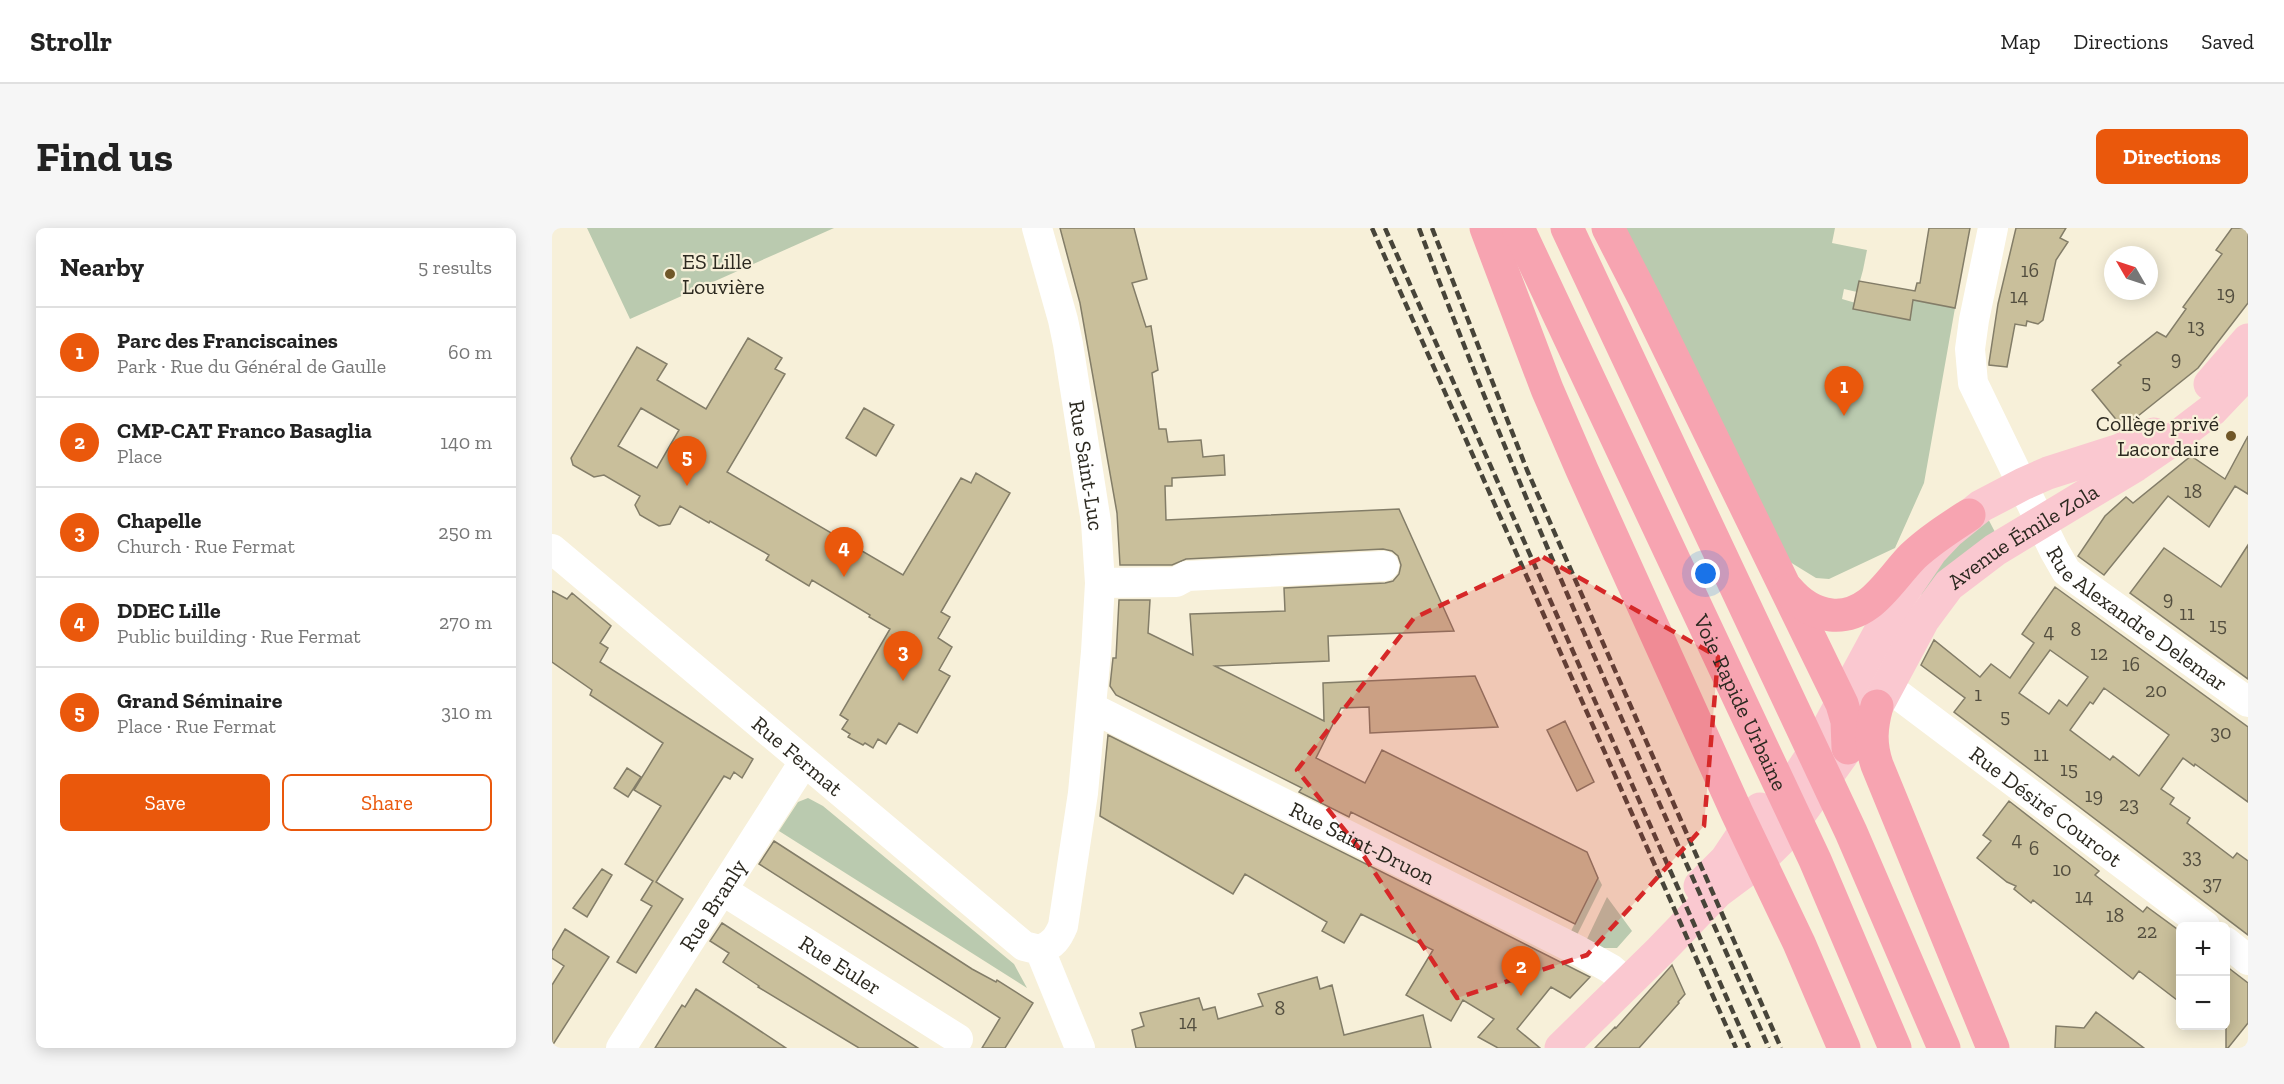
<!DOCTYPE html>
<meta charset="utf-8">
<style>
body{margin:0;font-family:"Zilla Slab",serif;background:#f6f6f6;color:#222}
.controls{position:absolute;right:18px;bottom:18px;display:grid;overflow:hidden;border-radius:9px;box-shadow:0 3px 15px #0003}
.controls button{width:54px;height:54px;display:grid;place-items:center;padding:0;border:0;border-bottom:2px solid #e0e0e0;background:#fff;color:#222;font:30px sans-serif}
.compass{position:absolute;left:1552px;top:18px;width:54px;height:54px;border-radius:50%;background:#fff;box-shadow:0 3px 15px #0003;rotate:309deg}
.you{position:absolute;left:1154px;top:346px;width:21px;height:21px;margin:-15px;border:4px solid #fff;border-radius:50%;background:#1a73e8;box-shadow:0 0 0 9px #1a73e833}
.badge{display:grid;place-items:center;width:39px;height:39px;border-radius:50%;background:#ea580c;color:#fff;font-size:20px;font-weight:700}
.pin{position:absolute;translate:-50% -50px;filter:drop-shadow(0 2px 3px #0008)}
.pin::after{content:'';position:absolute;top:32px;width:21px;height:18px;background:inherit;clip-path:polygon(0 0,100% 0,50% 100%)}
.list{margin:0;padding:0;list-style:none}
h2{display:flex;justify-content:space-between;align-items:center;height:78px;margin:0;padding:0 24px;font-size:26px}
h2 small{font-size:20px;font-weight:400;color:#767676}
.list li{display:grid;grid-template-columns:39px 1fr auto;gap:18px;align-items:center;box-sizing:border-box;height:90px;padding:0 24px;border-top:2px solid #e0e0e0}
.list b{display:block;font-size:22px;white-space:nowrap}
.list p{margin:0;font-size:20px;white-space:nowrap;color:#767676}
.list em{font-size:20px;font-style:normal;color:#767676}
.actions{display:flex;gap:12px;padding:18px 24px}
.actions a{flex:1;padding:14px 0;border:2px solid #ea580c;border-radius:9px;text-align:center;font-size:21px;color:#ea580c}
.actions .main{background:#ea580c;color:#fff}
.map{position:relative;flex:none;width:1696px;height:820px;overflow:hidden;border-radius:9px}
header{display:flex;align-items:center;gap:36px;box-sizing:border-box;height:84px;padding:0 30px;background:#fff;border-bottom:2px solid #e0e0e0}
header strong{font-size:28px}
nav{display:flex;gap:33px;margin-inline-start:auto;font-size:21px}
.intro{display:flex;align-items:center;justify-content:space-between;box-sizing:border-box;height:144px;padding:0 36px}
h1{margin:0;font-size:42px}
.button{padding:15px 27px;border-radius:9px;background:#ea580c;color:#fff;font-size:21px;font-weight:700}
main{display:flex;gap:36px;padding:0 36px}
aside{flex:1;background:#fff;border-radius:9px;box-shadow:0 3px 15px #0003}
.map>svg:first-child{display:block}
.green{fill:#bacaaf}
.building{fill:#c9bf9b;stroke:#837d68;stroke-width:1.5;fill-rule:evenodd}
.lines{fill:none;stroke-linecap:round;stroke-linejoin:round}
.minor{stroke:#fff;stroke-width:30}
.major{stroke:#fac8d0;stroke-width:33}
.highway{stroke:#f7a4b1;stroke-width:33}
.rail{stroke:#474439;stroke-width:4.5;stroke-dasharray:9 4.5;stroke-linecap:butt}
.marked{fill:#d62828;fill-opacity:0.2;stroke:#d62828;stroke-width:4.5;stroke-dasharray:12 8;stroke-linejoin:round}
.poi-dot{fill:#705728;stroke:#f7f0d9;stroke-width:2}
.labels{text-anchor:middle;stroke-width:4.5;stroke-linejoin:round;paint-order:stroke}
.number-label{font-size:20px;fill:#534e3f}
.poi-label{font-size:22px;fill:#2c2920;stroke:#f7f0d9;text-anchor:start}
.street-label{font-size:22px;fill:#2c2920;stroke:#f7f0d9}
</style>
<header>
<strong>Strollr</strong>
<nav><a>Map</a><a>Directions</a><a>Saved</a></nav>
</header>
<div class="intro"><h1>Find us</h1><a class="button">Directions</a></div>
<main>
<aside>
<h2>Nearby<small>5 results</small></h2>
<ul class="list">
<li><span class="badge">1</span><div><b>Parc des Franciscaines</b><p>Park · Rue du Général de Gaulle</p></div><em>60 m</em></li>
<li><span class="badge">2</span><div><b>CMP-CAT Franco Basaglia</b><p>Place</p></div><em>140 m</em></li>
<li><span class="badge">3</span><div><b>Chapelle</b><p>Church · Rue Fermat</p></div><em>250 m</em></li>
<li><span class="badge">4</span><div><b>DDEC Lille</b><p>Public building · Rue Fermat</p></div><em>270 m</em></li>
<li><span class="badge">5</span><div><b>Grand Séminaire</b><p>Place · Rue Fermat</p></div><em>310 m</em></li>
</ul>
<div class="actions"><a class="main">Save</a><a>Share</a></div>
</aside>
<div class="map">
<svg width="1696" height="820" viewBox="0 0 1696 820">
<rect width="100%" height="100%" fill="#f7f0d9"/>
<path class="green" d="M 35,0 L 282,0 L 78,91 Z
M 1070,0 L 1283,0 L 1280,15 L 1315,22 L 1311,42 L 1305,64 L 1292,61 L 1290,71 L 1358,91 L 1361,72 L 1403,80 L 1372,255 L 1343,320 L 1277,351 L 1264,350 L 1238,334 Z
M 1433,285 L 1443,304 L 1375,365 L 1364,368 L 1375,346 Z
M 256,570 L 271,578 L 462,736 L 475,760 L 227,603 L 246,574 Z
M 1046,649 L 1050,657 L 1024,709 L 1018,705 Z
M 1055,669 L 1080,703 L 1065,720 L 1046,720 L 1034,713 Z"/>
<path class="building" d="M 508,0 L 582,0 L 595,51 L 580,55 L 594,99 L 599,98 L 606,142 L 600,145 L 607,201 L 614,201 L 616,214 L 649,212 L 651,229 L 672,227 L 673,247 L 620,250 L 620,258 L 613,258 L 614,292 L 847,281 L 902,403 L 776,408 L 777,433 L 663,438 L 772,493 L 771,455 L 923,448 L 946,499 L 818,505 L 817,479 L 789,480 L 764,530 L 813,555 L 830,522 L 1035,624 L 1046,650 L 1023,696 L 799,584 L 797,589 L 747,564 L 750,560 L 564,467 L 558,458 L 561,430 L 564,430 L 567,372 L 598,372 L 596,405 L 641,427 L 638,386 L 733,383 L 732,360 L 833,355 L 841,353 L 847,346 L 849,337 L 846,328 L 840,323 L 831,321 L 634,331 L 620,337 L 568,337 L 565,285 L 528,75 Z
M 1377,0 L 1418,0 L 1403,80 L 1361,72 L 1358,92 L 1301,81 L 1307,53 L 1363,63 L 1365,55 L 1368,55 Z
M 1464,0 L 1514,0 L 1508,10 L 1516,14 L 1504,32 L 1491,92 L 1486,96 L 1475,93 L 1474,98 L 1463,96 L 1455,139 L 1437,137 L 1437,135 L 1446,76 Z
M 1680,0 L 1696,0 L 1696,75 L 1646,140 L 1571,200 L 1540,162 L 1569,137 L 1566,135 L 1605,104 L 1614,109 L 1634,81 L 1631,79 L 1670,26 L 1664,22 Z
M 196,110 L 230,130 L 223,141 L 233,146 L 175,244 L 351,347 L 409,250 L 419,255 L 424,245 L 458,265 L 389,384 L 398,389 L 386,410 L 400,419 L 387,442 L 398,448 L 365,505 L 347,495 L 334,516 L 326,511 L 321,520 L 313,515 L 311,517 L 296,509 L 298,506 L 290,501 L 296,492 L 288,487 L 338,401 L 317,389 L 318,387 L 260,352 L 257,358 L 214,332 L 217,327 L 158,293 L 157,295 L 128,278 L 118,296 L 107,298 L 88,287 L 83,277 L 88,268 L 52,247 L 42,249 L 21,237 L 19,230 L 85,119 L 115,136 L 105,152 L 154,181 ZM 89,180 L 127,202 L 105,240 L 66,218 Z
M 312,180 L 342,197 L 324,228 L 294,210 Z
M 1696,208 L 1696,266 L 1683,258 L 1657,299 L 1616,268 L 1552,347 L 1526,328 L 1553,288 L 1574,269 L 1581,275 L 1639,228 L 1673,251 Z
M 1696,317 L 1696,451 L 1578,365 L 1612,320 L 1669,359 Z
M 1503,359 L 1696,499 L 1696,574 L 1643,536 L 1642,538 L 1631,530 L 1609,561 L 1622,570 L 1618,576 L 1638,590 L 1635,595 L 1681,630 L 1685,625 L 1696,633 L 1696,707 L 1402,484 L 1413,470 L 1369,437 L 1382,412 L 1428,449 L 1439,436 L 1458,450 L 1482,415 L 1470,406 ZM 1498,422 L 1536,449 L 1515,478 L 1507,472 L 1497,486 L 1467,465 ZM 1552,460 L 1617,507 L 1587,548 L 1561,528 L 1558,532 L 1518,502 L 1538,474 L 1541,476 Z
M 0,363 L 15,371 L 20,365 L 59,398 L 48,415 L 56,420 L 48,434 L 201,531 L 190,550 L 182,544 L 178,551 L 172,548 L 104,654 L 131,671 L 84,745 L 65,734 L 100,678 L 89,672 L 101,653 L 73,636 L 109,578 L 82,562 L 111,515 L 38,467 L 40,462 L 0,434 Z
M 1013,493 L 1042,554 L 1025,563 L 995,502 Z
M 556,507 L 886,672 L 1038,749 L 1018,770 L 999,759 L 965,801 L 988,820 L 946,820 L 926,809 L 942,791 L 911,772 L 899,793 L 854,767 L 881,722 L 809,686 L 792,715 L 770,703 L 775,694 L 693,646 L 681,666 L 548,588 Z
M 75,540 L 89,549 L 76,569 L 62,560 Z
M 1457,573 L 1547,643 L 1543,647 L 1591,684 L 1595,679 L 1629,704 L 1629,775 L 1587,743 L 1581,751 L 1481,672 L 1479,675 L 1462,661 L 1464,658 L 1455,654 L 1425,630 L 1439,613 L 1431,607 Z
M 222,613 L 420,741 L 444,754 L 445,752 L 481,775 L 453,820 L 430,820 L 448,790 L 207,636 Z
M 50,641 L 60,647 L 35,689 L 21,680 Z
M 170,695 L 298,777 L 366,820 L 307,820 L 206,759 L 207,758 L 171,734 L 177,725 L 158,713 Z
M 13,701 L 57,729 L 0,818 L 0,757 L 12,738 L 0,730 L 0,723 Z
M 1120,737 L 1133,766 L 1126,774 L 1127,775 L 1087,820 L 1043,820 L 1063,799 L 1064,800 Z
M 1674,738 L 1696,755 L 1696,795 L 1676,820 L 1674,820 Z
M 765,749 L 768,761 L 780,757 L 792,807 L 871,787 L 879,820 L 584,820 L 580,802 L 592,798 L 588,785 L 647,770 L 651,782 L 663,779 L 666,791 L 711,778 L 706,766 Z
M 144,761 L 187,789 L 234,820 L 103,820 L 130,777 L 133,779 Z
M 1544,784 L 1592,820 L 1503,820 L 1504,798 L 1532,800 Z"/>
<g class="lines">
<g class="minor">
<path id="s1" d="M 485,0 L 511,92 L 516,116 L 544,294 L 548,355 L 544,424 L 531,565 L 511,698 C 506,710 501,717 488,722"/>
<path id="s2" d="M 1441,0 L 1422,92 L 1418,121 L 1421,155 L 1502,322 L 1514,343 L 1520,348 L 1696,474"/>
<path id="s3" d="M 0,321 L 472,718 L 488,722"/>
<path d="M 548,355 L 624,354 L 635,348 L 832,338"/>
<path id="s4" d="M 1336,459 L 1653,698"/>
<path id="s5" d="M 540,480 L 1027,723 L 1059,741 L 1075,755"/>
<path id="s6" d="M 170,662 L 406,811"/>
<path d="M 1674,714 L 1696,732"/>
<path d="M 488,722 L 528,820"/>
<path id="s7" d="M 69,820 L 252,534"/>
</g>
<g class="major">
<path d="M 1658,156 L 1696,112"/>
<path d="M 1219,590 L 1268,515 L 1343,376 L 1379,323 L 1397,304 L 1429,278 L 1471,256 L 1496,245 L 1568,222 L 1602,206"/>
<path d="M 1148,658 L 1174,632 L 1208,581"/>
<path id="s8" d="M 1009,820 L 1108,723 L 1165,664 L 1208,632 L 1232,608 L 1325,478 L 1371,392 L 1397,357 L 1443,322 L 1584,237 L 1622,211 L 1660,182 L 1696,144"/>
</g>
<g class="highway">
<path d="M 934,0 L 995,161 L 1030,242 L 1185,585 L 1247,715 L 1292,820"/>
<path id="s9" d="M 966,0 L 1263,632 L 1343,820"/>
<path d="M 1015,0 L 1299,604 L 1392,820"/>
<path d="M 1056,0 L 1093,72 L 1290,476 L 1295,493 L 1296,520"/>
<path d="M 1236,362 C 1247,375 1261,385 1279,387 C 1318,391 1337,352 1361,328 C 1378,312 1397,300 1417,287"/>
<path d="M 1325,478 C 1319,500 1318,516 1325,537 L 1441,820"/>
</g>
<path class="rail" d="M 820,0 L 1184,820
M 833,0 L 1197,820
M 867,0 C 971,279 1096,549 1217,820
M 880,0 L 975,242 L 1229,820"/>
</g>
<path class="marked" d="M 991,329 L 1166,429 L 1152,598 L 1035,727 L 905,770 L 806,619 L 745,542 L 862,390 Z"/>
<g class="poi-dot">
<circle cx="118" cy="46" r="6"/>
<circle cx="1679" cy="208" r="6"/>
</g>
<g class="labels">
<g class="number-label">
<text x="1478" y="49">16</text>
<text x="1674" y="72">19</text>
<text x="1467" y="75">14</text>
<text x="1644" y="105">13</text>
<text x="1624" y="137">9</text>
<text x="1594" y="161">5</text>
<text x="1641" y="270">18</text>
<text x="1616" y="377">9</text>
<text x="1635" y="392">11</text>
<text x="1666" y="404">15</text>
<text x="1524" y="408">8</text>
<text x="1497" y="410">4</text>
<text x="1547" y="432">12</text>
<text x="1579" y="443">16</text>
<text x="1604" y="469">20</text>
<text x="1426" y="473">1</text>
<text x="1453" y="495">5</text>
<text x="1669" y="511">30</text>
<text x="1489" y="533">11</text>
<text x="1517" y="548">15</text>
<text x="1542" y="574">19</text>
<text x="1577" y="583">23</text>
<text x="1465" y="618">4</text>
<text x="1482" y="627">6</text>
<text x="1640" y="635">33</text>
<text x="1510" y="648">10</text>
<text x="1660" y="662">37</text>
<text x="1532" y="675">14</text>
<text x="1563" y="694">18</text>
<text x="1595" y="710">22</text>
<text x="728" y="787">8</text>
<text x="636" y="801">14</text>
</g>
<g class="poi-label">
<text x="130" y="41">ES Lille<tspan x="130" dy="25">Louvière</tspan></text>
<text x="1667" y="203" text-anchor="end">Collège privé<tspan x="1667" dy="25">Lacordaire</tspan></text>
</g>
<g class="street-label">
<text dy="8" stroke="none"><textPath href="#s1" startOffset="243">Rue Saint-Luc</textPath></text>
<text dy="8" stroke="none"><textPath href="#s8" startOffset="698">Avenue Émile Zola</textPath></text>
<text dy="8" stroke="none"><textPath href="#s2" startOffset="452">Rue Alexandre Delemar</textPath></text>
<text dy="8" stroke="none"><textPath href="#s9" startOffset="524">Voie Rapide Urbaine</textPath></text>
<text dy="8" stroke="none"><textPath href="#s3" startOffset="321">Rue Fermat</textPath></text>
<text dy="8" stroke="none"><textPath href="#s4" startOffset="198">Rue Désiré Courcot</textPath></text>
<text dy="8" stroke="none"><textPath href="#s5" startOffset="302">Rue Saint-Druon</textPath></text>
<text dy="8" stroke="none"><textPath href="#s7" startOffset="170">Rue Branly</textPath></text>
<text dy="8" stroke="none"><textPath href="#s6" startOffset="140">Rue Euler</textPath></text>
</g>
</g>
</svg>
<div class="controls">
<button>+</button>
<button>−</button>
</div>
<svg class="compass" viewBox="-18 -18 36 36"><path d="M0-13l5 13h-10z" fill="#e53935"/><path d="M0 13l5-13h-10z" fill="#767676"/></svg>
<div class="you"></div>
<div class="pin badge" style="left:1292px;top:188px">1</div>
<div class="pin badge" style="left:969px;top:768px">2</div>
<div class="pin badge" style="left:351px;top:453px">3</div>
<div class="pin badge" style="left:292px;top:349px">4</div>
<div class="pin badge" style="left:135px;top:258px">5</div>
</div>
</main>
